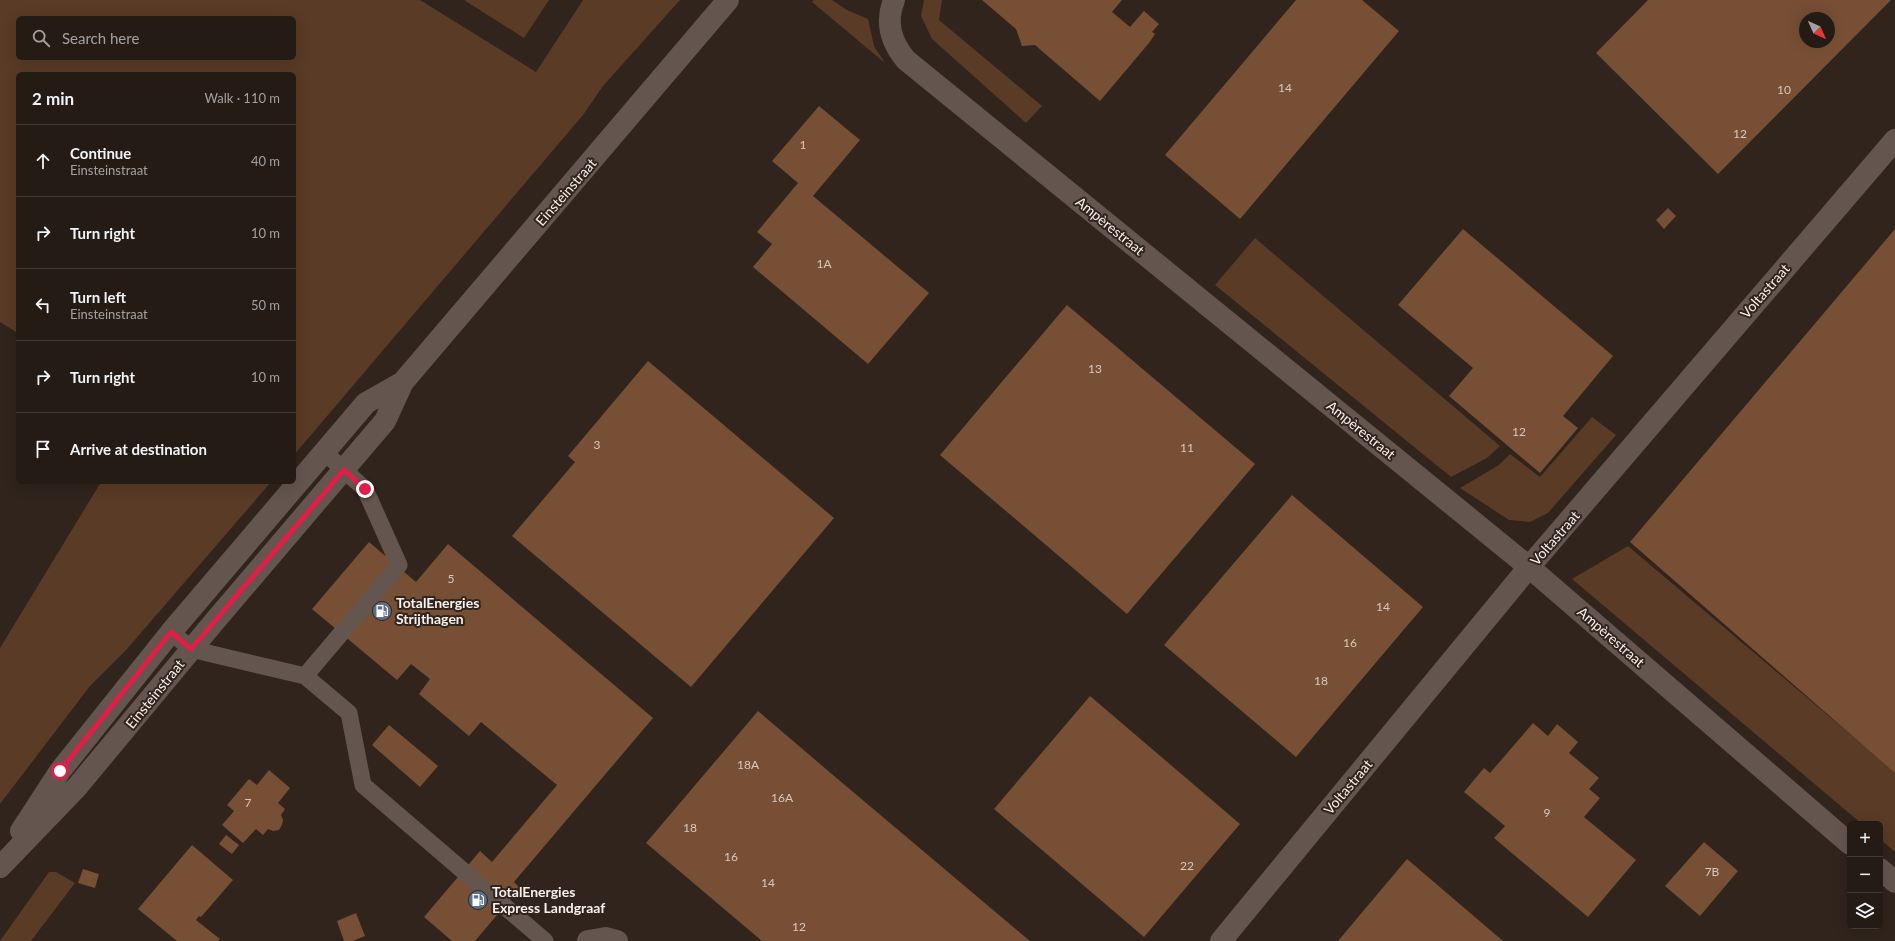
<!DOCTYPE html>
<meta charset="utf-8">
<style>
body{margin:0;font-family:Lato,sans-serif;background:#2c241e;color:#f1f3f6}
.controls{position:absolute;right:12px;bottom:12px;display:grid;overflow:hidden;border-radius:6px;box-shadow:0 4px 16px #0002}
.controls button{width:36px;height:36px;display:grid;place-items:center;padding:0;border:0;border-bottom:1px solid #413934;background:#241b15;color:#f1f3f6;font:20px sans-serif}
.compass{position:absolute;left:1799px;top:12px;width:36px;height:36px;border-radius:50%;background:#241b15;box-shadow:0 4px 16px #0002;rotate:135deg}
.stop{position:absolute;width:12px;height:12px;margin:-9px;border:3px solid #e11d48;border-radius:50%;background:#fff}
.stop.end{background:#e11d48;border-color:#fff;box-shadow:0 1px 4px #0008}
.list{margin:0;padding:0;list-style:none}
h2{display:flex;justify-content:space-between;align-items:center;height:52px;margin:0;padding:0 16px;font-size:17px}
h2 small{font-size:13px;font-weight:400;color:#a3a1a0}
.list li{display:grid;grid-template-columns:26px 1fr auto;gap:12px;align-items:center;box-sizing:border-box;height:72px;padding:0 16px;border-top:1px solid #413934}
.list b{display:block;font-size:15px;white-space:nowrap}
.list p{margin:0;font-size:13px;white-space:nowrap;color:#a3a1a0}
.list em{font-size:13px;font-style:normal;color:#a3a1a0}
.icon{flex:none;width:22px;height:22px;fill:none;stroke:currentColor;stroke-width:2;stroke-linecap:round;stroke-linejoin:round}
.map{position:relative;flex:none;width:1895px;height:941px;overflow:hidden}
.search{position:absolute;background:#241b15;box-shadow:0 4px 16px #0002;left:16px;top:16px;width:280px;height:44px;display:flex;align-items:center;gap:10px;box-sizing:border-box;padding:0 14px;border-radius:6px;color:#a3a1a0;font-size:15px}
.panel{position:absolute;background:#241b15;box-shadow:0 4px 16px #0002;left:16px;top:72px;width:280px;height:412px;border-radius:6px}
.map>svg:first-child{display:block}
.green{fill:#593b26;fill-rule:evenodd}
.building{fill:#774f35;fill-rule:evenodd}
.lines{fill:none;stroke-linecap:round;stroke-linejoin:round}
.service{stroke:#64564e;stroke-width:17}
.minor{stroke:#64564e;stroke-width:22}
.secondary{stroke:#64564e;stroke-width:22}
.route{stroke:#e11d48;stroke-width:5}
.labels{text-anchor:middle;stroke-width:4;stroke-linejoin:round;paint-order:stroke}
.number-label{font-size:12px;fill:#d8c8be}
.street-label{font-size:14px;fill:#f8f0eb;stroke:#30241c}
.poi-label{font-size:14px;font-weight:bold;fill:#f8f0eb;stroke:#30241c;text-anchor:start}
</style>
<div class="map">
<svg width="1895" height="941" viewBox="0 0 1895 941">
<rect width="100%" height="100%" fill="#30241c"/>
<path class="green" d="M 0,0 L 420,0 L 536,72 L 583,0 L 680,0 L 603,86 L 583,115 L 294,455 L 294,74 L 18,74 L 18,333 L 0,322 ZM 18,18 L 294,18 L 294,58 L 18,58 Z
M 464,0 L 549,0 L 524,38 Z
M 814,0 L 832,0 L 847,10 L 868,19 L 874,46 L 885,63 L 812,2 Z
M 924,0 L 942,0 L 939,20 L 1042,106 L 1026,123 L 932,39 L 921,16 Z
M 1255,238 L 1500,446 L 1487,458 L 1451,477 L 1215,285 Z
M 1592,417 L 1616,435 L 1548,513 L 1530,522 L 1509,520 L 1460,488 L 1499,465 L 1510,454 L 1540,477 Z
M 101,482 L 271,482 L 127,649 L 90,686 L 0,804 L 0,648 Z
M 1628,546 L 1895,772 L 1895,852 L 1880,839 L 1880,824 L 1862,824 L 1572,579 Z
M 49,872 L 56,872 L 75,883 L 31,941 L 0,941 Z"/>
<path class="building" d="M 982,0 L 1122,0 L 1112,12 L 1130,27 L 1144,11 L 1159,24 L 1152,32 L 1155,34 L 1149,43 L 1100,101 L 1035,45 L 1022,46 L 1016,29 Z
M 1296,0 L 1362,0 L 1399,31 L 1240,219 L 1165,155 Z
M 1648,0 L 1891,0 L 1718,174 L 1596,53 ZM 1805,18 L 1829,18 L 1829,42 L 1805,42 Z
M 819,106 L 860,140 L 813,196 L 929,293 L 868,364 L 753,267 L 772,244 L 757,232 L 798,183 L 772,161 Z
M 1668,208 L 1676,216 L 1664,229 L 1656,220 Z
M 1463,229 L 1613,356 L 1563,416 L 1578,428 L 1540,473 L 1449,396 L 1473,368 L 1398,305 Z
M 1895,229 L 1895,773 L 1630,542 Z
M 1067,305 L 1255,464 L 1127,614 L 940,455 Z
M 648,361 L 834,518 L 691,687 L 512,536 L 575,462 L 568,456 Z
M 1292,495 L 1423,607 L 1296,757 L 1164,645 Z
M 369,542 L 416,582 L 448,544 L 653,718 L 514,882 L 520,888 L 475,941 L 452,941 L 424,917 L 480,851 L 492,862 L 557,785 L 481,722 L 469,736 L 419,694 L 430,679 L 411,664 L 397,680 L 312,609 Z
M 1090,696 L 1240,824 L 1144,937 L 994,809 Z
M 758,711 L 833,775 L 1030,941 L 762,941 L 684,875 L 646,843 Z
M 1533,723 L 1548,736 L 1557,724 L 1578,742 L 1569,753 L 1599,778 L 1589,789 L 1600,798 L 1584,817 L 1636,860 L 1588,917 L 1494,838 L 1505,826 L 1464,792 L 1484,768 L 1490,773 Z
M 389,725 L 438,766 L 420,787 L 372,745 Z
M 269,770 L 290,788 L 278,803 L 285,809 L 281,815 L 283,820 L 282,825 L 279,830 L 273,831 L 268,829 L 263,835 L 256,829 L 243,843 L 222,825 L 234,811 L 227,805 L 249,779 L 257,785 Z
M 226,835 L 239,845 L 232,854 L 219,844 Z
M 1704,842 L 1738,871 L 1700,916 L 1665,886 Z
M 192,845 L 233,880 L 201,917 L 199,916 L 196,920 L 220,939 L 218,941 L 177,941 L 138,909 Z
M 1407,859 L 1503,941 L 1338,941 Z
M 83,869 L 99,874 L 95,888 L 78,883 Z
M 356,913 L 365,936 L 353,941 L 344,941 L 337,921 Z"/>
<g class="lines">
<path class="service" d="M 171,632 L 191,649 L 305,676 L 399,565 L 365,489 L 324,452
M 305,676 L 349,713 L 363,785 L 545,941"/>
<path class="minor" d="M 894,0 C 885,23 891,42 906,60 L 1529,567 L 1850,844
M 1880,869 L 1895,882
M 588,941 L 606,938 L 617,941
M 1221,941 L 1529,567 L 1895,140"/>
<path class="secondary" d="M 21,831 L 60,771 L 171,632 L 366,403 L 403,382
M 0,867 L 77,787 L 214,622 L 385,421 L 403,382 L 728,0"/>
</g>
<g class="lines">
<path class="route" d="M 60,771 L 171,632 L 191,649 L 344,470 L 365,489"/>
</g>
<defs>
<g id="fuel-disc" transform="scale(1)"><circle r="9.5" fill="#5c6f8a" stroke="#30241c"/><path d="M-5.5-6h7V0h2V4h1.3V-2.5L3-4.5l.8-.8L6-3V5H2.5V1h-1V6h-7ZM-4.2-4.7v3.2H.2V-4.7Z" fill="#fff"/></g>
</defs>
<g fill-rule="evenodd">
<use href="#fuel-disc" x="382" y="611"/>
<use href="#fuel-disc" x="478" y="900"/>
</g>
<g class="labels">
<g class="number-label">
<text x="1285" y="92">14</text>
<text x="1784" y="94">10</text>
<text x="1740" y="138">12</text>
<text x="803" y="149">1</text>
<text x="824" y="268">1A</text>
<text x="1095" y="373">13</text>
<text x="1519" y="436">12</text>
<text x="597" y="449">3</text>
<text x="1187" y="452">11</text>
<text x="451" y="583">5</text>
<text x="1383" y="611">14</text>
<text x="1350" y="647">16</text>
<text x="1321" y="685">18</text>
<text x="748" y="769">18A</text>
<text x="782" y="802">16A</text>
<text x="248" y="807">7</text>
<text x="1547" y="817">9</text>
<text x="690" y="832">18</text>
<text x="731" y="861">16</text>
<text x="1187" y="870">22</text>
<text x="1712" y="876">7B</text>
<text x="768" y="887">14</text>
<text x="799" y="931">12</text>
</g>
<g class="street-label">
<text transform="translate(566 192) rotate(-49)" y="5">Einsteinstraat</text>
<text transform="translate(1110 226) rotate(39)" y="5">Ampèrestraat</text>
<text transform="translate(1765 291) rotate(-49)" y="5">Voltastraat</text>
<text transform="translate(1361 430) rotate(39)" y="5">Ampèrestraat</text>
<text transform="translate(1555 538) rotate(-49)" y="5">Voltastraat</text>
<text transform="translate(1611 637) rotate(41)" y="5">Ampèrestraat</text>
<text transform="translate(155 694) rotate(-51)" y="5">Einsteinstraat</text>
<text transform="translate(1348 787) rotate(-50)" y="5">Voltastraat</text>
</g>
<g class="poi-label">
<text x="396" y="608">TotalEnergies<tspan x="396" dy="16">Strijthagen</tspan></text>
<text x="492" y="897">TotalEnergies<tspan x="492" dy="16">Express Landgraaf</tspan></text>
</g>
</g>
</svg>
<div class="controls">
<button>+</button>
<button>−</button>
<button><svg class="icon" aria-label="layers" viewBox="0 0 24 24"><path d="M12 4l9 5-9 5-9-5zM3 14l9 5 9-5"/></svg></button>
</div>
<svg class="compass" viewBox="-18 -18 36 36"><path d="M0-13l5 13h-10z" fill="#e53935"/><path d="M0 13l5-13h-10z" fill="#a3a1a0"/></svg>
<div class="stop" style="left:60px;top:771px"></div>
<div class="stop end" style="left:365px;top:489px"></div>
<div class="search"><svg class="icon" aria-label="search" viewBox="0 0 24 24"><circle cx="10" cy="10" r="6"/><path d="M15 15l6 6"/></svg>Search here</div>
<section class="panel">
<h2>2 min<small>Walk · 110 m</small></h2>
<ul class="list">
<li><svg class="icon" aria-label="ahead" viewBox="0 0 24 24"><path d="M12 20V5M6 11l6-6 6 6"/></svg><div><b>Continue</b><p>Einsteinstraat</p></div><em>40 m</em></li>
<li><svg class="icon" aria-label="right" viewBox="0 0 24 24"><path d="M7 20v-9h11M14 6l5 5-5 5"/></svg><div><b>Turn right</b></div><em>10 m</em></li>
<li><svg class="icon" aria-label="left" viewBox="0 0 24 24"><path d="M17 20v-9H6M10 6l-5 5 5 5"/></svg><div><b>Turn left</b><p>Einsteinstraat</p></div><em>50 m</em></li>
<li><svg class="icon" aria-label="right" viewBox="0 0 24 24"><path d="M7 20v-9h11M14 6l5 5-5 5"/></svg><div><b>Turn right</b></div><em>10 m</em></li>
<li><svg class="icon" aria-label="arrive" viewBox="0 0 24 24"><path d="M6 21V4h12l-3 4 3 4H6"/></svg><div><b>Arrive at destination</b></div></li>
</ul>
</section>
</div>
